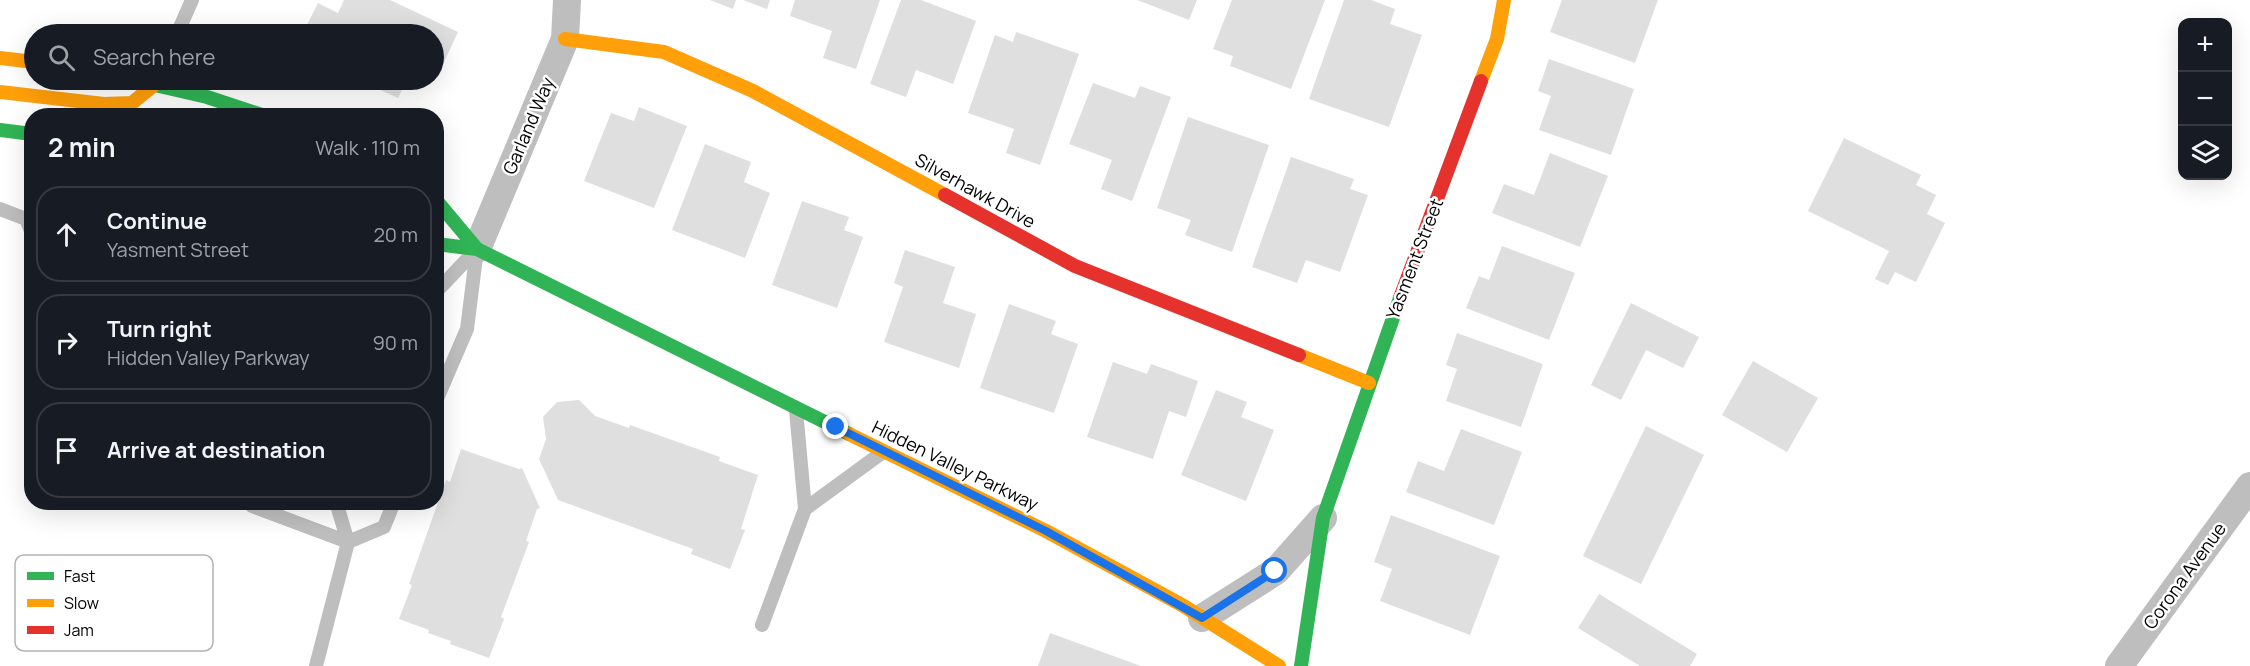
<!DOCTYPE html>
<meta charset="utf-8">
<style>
body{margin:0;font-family:Manrope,sans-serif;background:#242831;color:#f1f3f6}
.controls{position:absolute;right:18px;top:18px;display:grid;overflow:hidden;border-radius:12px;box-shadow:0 6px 24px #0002}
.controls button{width:54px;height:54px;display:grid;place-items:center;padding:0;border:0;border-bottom:2px solid #363941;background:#171b24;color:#f1f3f6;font:30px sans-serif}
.stop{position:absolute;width:18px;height:18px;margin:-14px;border:4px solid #1a73e8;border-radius:50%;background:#fff}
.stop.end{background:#1a73e8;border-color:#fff;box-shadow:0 2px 6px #0008}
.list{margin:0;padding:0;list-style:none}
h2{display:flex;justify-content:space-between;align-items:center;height:78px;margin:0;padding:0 24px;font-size:26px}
h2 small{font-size:20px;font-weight:400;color:#9ea1a6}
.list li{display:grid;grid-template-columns:39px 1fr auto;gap:18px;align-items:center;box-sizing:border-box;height:96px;margin:0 12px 12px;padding:0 12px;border:2px solid #363941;border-radius:24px}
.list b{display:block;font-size:22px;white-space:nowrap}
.list p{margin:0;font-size:20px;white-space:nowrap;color:#9ea1a6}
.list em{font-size:20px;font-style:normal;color:#9ea1a6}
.icon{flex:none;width:33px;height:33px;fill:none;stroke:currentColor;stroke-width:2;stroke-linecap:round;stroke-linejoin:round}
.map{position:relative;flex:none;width:2250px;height:666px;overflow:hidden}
.search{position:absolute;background:#171b24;box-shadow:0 6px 24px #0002;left:24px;top:24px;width:420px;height:66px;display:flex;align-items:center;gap:15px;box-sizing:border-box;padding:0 21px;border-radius:33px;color:#9ea1a6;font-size:22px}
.panel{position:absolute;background:#171b24;box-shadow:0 6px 24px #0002;left:24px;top:108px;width:420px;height:402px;border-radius:24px}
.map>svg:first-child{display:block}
.building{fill:#dfdfdf}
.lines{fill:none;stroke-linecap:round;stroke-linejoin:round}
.lane{stroke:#bebebe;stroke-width:14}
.street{stroke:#bebebe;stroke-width:28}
.fast{stroke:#30b455;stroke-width:14}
.slow{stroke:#ff9f0a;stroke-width:14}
.jam{stroke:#e5322d;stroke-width:14}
.route{stroke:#1a73e8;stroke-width:8}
.labels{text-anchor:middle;stroke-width:5;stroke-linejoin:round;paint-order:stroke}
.street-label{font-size:18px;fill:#000;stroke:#fff}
.key{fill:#fff;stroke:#b2b2b2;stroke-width:1.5}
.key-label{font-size:16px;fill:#000}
</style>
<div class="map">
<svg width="2250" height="666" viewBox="0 0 2250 666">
<rect width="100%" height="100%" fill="#fff"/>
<path class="building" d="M 344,0 L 390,0 L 458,32 L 437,77 L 434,76 L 434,34 L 311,34 L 304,31 L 318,3 L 338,13 Z
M 710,0 L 736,0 L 733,9 Z
M 743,0 L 770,0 L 767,9 Z
M 795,0 L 880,0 L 856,69 L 823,58 L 832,31 L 790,16 Z
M 901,0 L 921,0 L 976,21 L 953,84 L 916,70 L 906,97 L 870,84 Z
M 1137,0 L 1197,0 L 1189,20 Z
M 1232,0 L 1325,0 L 1291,89 L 1230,66 L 1233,56 L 1213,49 Z
M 1344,0 L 1371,0 L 1395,9 L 1390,24 L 1422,35 L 1389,127 L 1309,99 Z
M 1562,0 L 1658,0 L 1635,63 L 1550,32 Z
M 1016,32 L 1079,54 L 1040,165 L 1006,153 L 1014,129 L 968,113 L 995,35 L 1013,42 Z
M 1549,59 L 1634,89 L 1611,155 L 1539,130 L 1551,96 L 1538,91 Z
M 359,80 L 407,80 L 398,98 Z
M 1093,83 L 1135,98 L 1140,86 L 1171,97 L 1132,201 L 1101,189 L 1112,160 L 1069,144 Z
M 639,107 L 687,126 L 654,208 L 584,181 L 611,113 L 634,121 Z
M 1188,117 L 1269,145 L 1232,252 L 1185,235 L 1191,220 L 1157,208 Z
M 1844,138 L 1921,175 L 1916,185 L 1936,195 L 1927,214 L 1945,223 L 1916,282 L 1895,272 L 1888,285 L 1875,279 L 1889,251 L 1808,211 Z
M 705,144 L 751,162 L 744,182 L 770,193 L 745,258 L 672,230 Z
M 1550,153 L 1608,176 L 1580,247 L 1492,213 L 1504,184 L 1534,195 Z
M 1291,157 L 1354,179 L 1350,189 L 1368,195 L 1340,272 L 1306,260 L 1297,283 L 1252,267 Z
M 802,201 L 849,217 L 844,230 L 863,237 L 837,308 L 772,285 Z
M 1502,246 L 1575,273 L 1549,340 L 1466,308 L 1479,276 L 1489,280 Z
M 905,250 L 955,267 L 943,303 L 976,314 L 959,368 L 884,342 L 903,287 L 894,283 Z
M 1631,303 L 1699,337 L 1683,368 L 1646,350 L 1621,400 L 1591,385 Z
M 1009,304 L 1056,321 L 1051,334 L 1078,344 L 1054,413 L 980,388 Z
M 1457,333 L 1543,364 L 1521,427 L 1446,401 L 1457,369 L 1446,365 Z
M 1753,361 L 1818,398 L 1787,452 L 1722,415 Z
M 1113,362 L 1147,374 L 1151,364 L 1198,381 L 1186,417 L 1169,411 L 1153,459 L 1087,437 Z
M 1216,390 L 1247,402 L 1241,417 L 1274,430 L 1246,501 L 1181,475 Z
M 579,400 L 595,416 L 629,428 L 630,425 L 720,457 L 719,461 L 758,475 L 741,529 L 745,530 L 730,569 L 691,554 L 693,549 L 558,500 L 539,459 L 546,439 L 543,417 L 557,402 Z
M 1646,426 L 1704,455 L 1641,584 L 1583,556 Z
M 1461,429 L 1522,452 L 1494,525 L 1406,492 L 1418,461 L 1444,471 Z
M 461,449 L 519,469 L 522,468 L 540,508 L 537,509 L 526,541 L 529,542 L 501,617 L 504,619 L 489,658 L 450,644 L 451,641 L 428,633 L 429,630 L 399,619 L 412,585 L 409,584 L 446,480 L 450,482 Z
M 1391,515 L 1500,556 L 1470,635 L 1380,601 L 1392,569 L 1374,562 Z
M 1599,594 L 1697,654 L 1690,666 L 1640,666 L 1578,628 Z
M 1050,633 L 1141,666 L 1038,666 Z"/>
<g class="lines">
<path class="lane" d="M 177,34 L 192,0
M 0,209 L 26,219 L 32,233
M 436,292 L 476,250
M 436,401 L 467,329 L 477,249
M 252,506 L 348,542 L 384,527 L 394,502
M 805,509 L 883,452
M 762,625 L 805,509 L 796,410
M 316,666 L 348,542 L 336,502"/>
<path class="street" d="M 477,249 L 565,39 L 567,0
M 1202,618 L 1276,571 L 1323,518
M 2119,666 L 2250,486"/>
<path class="fast" d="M 133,80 L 207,97 L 265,116
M 0,130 L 32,134
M 436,200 L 477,249
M 436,244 L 477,249 L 849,434
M 1301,666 L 1323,518 L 1400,298"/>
<path class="slow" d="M 565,39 L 664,52 L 753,91 L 945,195
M 0,58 L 34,62
M 1481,81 L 1497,39 L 1504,0
M 0,92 L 104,104 L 132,103 L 154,85
M 1299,355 L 1369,383
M 849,434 L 1046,531 L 1182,605 L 1279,666"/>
<path class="jam" d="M 945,195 L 1075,266 L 1299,355
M 1400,298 L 1481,81"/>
</g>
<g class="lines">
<path class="route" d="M 836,427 L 1046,531 L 1202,618 L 1275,571"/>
</g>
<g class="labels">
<g class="street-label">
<text transform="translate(529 126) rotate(-67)" y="6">Garland Way</text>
<text transform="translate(975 191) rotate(29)" y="6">Silverhawk Drive</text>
<text transform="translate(1415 259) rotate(-69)" y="6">Yasment Street</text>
<text transform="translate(955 466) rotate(26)" y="6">Hidden Valley Parkway</text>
<text transform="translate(2185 576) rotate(-54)" y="6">Corona Avenue</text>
</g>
</g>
<rect x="15" y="555" width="198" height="96" rx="9" class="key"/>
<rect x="27" y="572" width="27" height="8" fill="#30b455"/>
<rect x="27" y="599" width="27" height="8" fill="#ff9f0a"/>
<rect x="27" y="626" width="27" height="8" fill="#e5322d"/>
<g class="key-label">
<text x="64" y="582">Fast</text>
<text x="64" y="609">Slow</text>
<text x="64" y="636">Jam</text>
</g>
</svg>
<div class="controls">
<button>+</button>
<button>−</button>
<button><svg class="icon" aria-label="layers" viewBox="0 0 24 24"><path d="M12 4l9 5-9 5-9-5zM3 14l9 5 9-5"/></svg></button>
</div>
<div class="stop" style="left:1275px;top:571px"></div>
<div class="stop end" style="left:836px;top:427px"></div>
<div class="search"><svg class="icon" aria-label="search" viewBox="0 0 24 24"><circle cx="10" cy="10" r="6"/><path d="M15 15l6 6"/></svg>Search here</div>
<section class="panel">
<h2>2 min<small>Walk · 110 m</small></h2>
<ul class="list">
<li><svg class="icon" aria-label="ahead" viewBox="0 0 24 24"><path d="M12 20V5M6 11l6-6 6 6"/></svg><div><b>Continue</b><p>Yasment Street</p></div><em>20 m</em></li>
<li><svg class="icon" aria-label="right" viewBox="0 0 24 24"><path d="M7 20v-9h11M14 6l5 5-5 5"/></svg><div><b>Turn right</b><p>Hidden Valley Parkway</p></div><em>90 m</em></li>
<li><svg class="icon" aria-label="arrive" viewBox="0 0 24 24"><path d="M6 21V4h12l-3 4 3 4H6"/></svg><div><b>Arrive at destination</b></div></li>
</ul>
</section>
</div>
